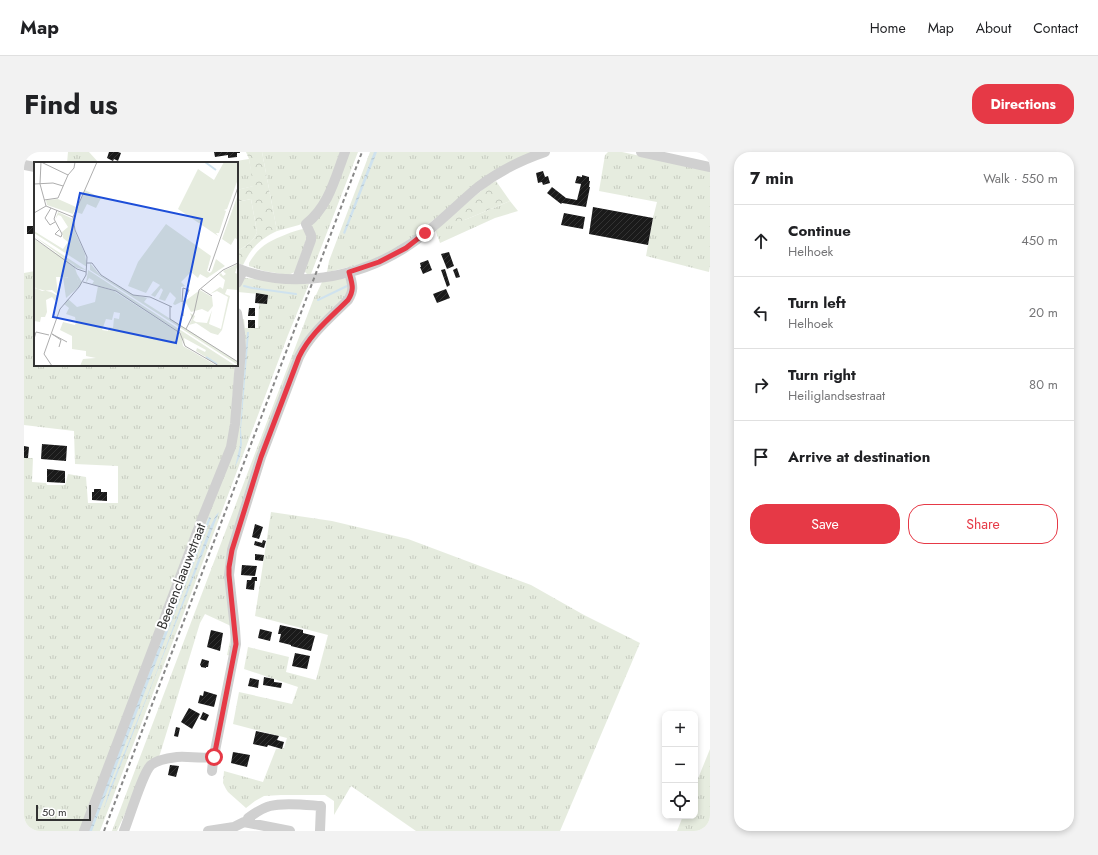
<!DOCTYPE html>
<meta charset="utf-8">
<style>
body{margin:0;font-family:Jost,sans-serif;background:#f2f2f2;color:#202124}
.controls{position:absolute;right:12px;bottom:12px;display:grid;overflow:hidden;border-radius:8px;box-shadow:0 2px 6px #0003}
.controls button{width:36px;height:36px;display:grid;place-items:center;padding:0;border:0;border-bottom:1px solid #e0e0e0;background:#fff;color:#202124;font:20px sans-serif}
.scale{position:absolute;left:12px;bottom:10px;width:55px;box-sizing:border-box;padding-left:4px;border:2px solid #333;border-top:0;font-size:11px;line-height:14px;white-space:nowrap;color:#333;-webkit-text-stroke:3px #fff;paint-order:stroke}
.stop{position:absolute;width:12px;height:12px;margin:-9px;border:3px solid #e63946;border-radius:50%;background:#fff}
.stop.end{background:#e63946;border-color:#fff;box-shadow:0 1px 4px #0008}
.list{margin:0;padding:0;list-style:none}
h2{display:flex;justify-content:space-between;align-items:center;height:52px;margin:0;padding:0 16px;font-size:17px}
h2 small{font-size:13px;font-weight:400;color:#757577}
.list li{display:grid;grid-template-columns:26px 1fr auto;gap:12px;align-items:center;box-sizing:border-box;height:72px;padding:0 16px;border-top:1px solid #e0e0e0}
.list b{display:block;font-size:15px;white-space:nowrap}
.list p{margin:0;font-size:13px;white-space:nowrap;color:#757577}
.list em{font-size:13px;font-style:normal;color:#757577}
.actions{display:flex;gap:8px;padding:12px 16px}
.actions a{flex:1;padding:9px 0;border:1px solid #e63946;border-radius:16px;text-align:center;font-size:14px;color:#e63946}
.actions .main{background:#e63946;color:#fff}
.icon{flex:none;width:22px;height:22px;fill:none;stroke:currentColor;stroke-width:2;stroke-linecap:round;stroke-linejoin:round}
.map{position:relative;flex:none;width:686px;height:679px;overflow:hidden;border-radius:16px}
header{display:flex;align-items:center;gap:24px;box-sizing:border-box;height:56px;padding:0 20px;background:#fff;border-bottom:1px solid #e0e0e0}
header strong{font-size:19px}
nav{display:flex;gap:22px;margin-inline-start:auto;font-size:14px}
.intro{display:flex;align-items:center;justify-content:space-between;box-sizing:border-box;height:96px;padding:0 24px}
h1{margin:0;font-size:28px}
.button{padding:10px 18px;border-radius:16px;background:#e63946;color:#fff;font-size:14px;font-weight:700}
main{display:flex;gap:24px;padding:0 24px}
aside{flex:1;background:#fff;border-radius:16px;box-shadow:0 2px 6px #0003}
.map>svg:first-child{display:block}
.grass{fill:url(#grass-tufts)}
.forest{fill:url(#forest-crowns)}
.water{fill:url(#water-waves)}
.lines{fill:none;stroke-linecap:round;stroke-linejoin:round}
.stream{stroke:#cfe2ee;stroke-width:2}
.building{fill:url(#building-hatch)}
.minor{stroke:#d0d0d0;stroke-width:10}
.rail{stroke:#888;stroke-width:2;stroke-dasharray:4 3;stroke-linecap:butt}
.route{stroke:#e63946;stroke-width:5}
.labels{text-anchor:middle;stroke-width:4;stroke-linejoin:round;paint-order:stroke}
.street-label{font-size:14px;fill:#333;stroke:#fff}
.inset-river{fill:none;stroke:#cfe2ee;stroke-width:2}
.inset-road{fill:none;stroke:#adadad;stroke-width:1}
.view{fill:#1d4ed8;fill-opacity:0.15;stroke:#1d4ed8;stroke-width:2}
.inset-edge{fill:none;stroke:#333;stroke-width:2}
</style>
<header>
<strong>Map</strong>
<nav><a>Home</a><a>Map</a><a>About</a><a>Contact</a></nav>
</header>
<div class="intro"><h1>Find us</h1><a class="button">Directions</a></div>
<main>
<div class="map">
<svg width="686" height="679" viewBox="0 0 686 679">
<defs>
<pattern id="grass-tufts" width="24" height="20" patternUnits="userSpaceOnUse"><rect width="24" height="20" fill="#e6ecdf"/><path d="M3 7l-1-3M5 7V3M7 7l1-3M15 17l-1-3M17 17v-4M19 17l1-3" fill="none" stroke="#c6cbc0"/></pattern>
<pattern id="forest-crowns" width="20" height="18" patternUnits="userSpaceOnUse"><rect width="20" height="18" fill="#e6ecdf"/><path d="M2 6a3 3 0 1 1 6 0M12 15a3 3 0 1 1 6 0" fill="none" stroke="#c6cbc0"/></pattern>
<pattern id="water-waves" width="16" height="10" patternUnits="userSpaceOnUse"><rect width="16" height="10" fill="#cfe2ee"/><path d="M0 5q4-4 8 0t8 0" fill="none" stroke="#b2c2cd"/></pattern>
<pattern id="building-hatch" width="6" height="6" patternUnits="userSpaceOnUse"><rect width="6" height="6" fill="#1a1a1a"/><path d="M-1 1l2-2M0 6l6-6M5 7l2-2" fill="none" stroke="#333"/></pattern>
</defs>
<rect width="100%" height="100%" fill="#fff"/>
<path class="grass" d="M 44,0 L 65,0 L 75,11 L 43,11 Z
M 238,0 L 319,0 L 302,44 L 281,70 L 275,73 L 253,79 Z
M 324,0 L 334,0 L 287,122 L 283,122 L 280,119 L 287,74 Z
M 346,0 L 511,0 C 479,21 447,42 416,63 C 403,72 391,84 377,93 C 356,108 328,115 303,120 L 305,109 Z
M 584,0 L 598,0 L 686,19 L 686,114 L 685,120 L 622,104 L 629,66 L 633,50 L 575,39 L 581,3 Z
M 225,7 L 230,34 L 213,38 L 213,11 L 199,11 Z
M 227,47 L 233,80 C 230,89 221,95 213,99 L 213,50 Z
M 486,49 L 494,59 L 471,66 L 416,91 L 411,77 L 443,67 Z
M 279,77 L 281,78 L 284,82 L 271,120 L 264,123 L 240,119 L 225,114 L 225,111 C 235,94 245,89 263,82 C 268,80 273,78 279,77 Z
M 11,119 L 11,213 L 211,213 L 205,293 L 57,679 L 0,679 L 0,306 L 9,306 L 8,330 L 22,331 L 23,333 L 41,333 L 44,322 L 62,325 L 64,351 L 94,351 L 94,314 L 51,312 L 50,279 L 0,273 L 0,121 Z
M 221,126 L 282,130 L 282,132 L 285,132 L 264,183 L 156,471 L 76,679 L 62,679 L 207,302 L 218,167 L 220,167 L 221,176 L 234,176 L 235,151 L 243,152 L 244,143 L 214,140 L 213,138 L 215,134 Z
M 314,126 L 322,127 L 324,129 L 326,135 L 325,139 L 319,149 L 287,180 L 275,199 L 234,307 L 208,390 L 204,403 L 203,425 L 204,445 L 209,480 L 208,504 L 203,503 L 208,480 L 207,474 L 181,462 L 176,471 L 136,602 L 133,608 L 122,612 L 106,651 L 93,679 L 88,679 L 291,143 L 292,143 L 298,130 Z
M 247,360 L 308,369 L 384,387 L 507,433 L 560,463 L 616,491 L 536,679 L 392,679 L 327,634 L 310,663 L 310,649 L 301,643 L 257,643 L 240,644 L 231,649 L 222,656 L 204,640 L 202,637 L 199,631 L 200,619 L 239,630 L 252,597 L 260,596 L 263,586 L 209,572 L 215,540 L 268,552 L 274,535 L 220,517 L 224,495 L 265,505 L 262,520 L 292,528 L 304,483 L 231,464 Z
M 686,597 L 686,679 L 653,679 L 659,664 L 671,664 L 671,634 Z"/>
<path class="forest" d="M 222,0 L 238,0 L 253,79 C 236,87 227,96 219,113 L 213,111 L 213,99 C 221,95 230,89 233,80 L 227,47 L 213,50 L 213,38 L 229,34 L 225,7 Z
M 472,29 L 486,49 L 443,67 L 416,77 L 411,77 L 463,34 Z"/>
<path class="water" d="M 350,0 L 353,0 L 321,82 L 319,81 Z
M 223,180 L 225,180 L 224,192 L 217,277 L 218,292 L 216,304 L 211,315 L 216,293 L 216,280 Z
M 195,360 L 79,659 L 86,636 L 131,524 L 186,375 L 192,363 Z
M 185,365 L 187,366 L 68,679 L 64,679 Z"/>
<g class="lines">
<path class="stream" d="M 220,134 L 228,136 L 272,142
M 294,148 L 323,134"/>
</g>
<path class="building" d="M 85,0 L 94,0 L 97,1 L 94,9 L 90,7 L 89,9 L 83,6 Z
M 190,0 L 216,0 L 216,1 L 213,1 L 213,5 L 204,6 L 204,3 L 191,5 Z
M 519,19 L 521,25 L 524,24 L 526,31 L 519,33 L 518,30 L 514,31 L 512,21 Z
M 558,23 L 565,25 L 565,29 L 566,29 L 565,35 L 566,35 L 562,55 L 538,51 L 537,52 L 523,41 L 528,35 L 542,46 L 553,48 L 557,32 L 551,31 L 553,24 L 558,25 Z
M 569,55 L 629,66 L 624,93 L 565,82 Z
M 540,61 L 561,65 L 559,77 L 537,73 Z
M 3,74 L 11,74 L 11,82 L 3,82 Z
M 425,100 L 430,114 L 423,117 L 417,102 Z
M 404,108 L 408,118 L 399,122 L 396,115 L 397,115 L 396,111 Z
M 433,116 L 436,125 L 432,126 L 429,118 Z
M 421,117 L 426,133 L 423,135 L 417,118 Z
M 422,137 L 426,146 L 413,151 L 409,142 Z
M 232,141 L 244,143 L 243,152 L 231,151 Z
M 225,156 L 231,156 L 231,164 L 224,164 Z
M 224,168 L 231,168 L 231,176 L 224,176 Z
M 18,292 L 43,294 L 42,309 L 17,307 Z
M 0,294 L 5,295 L 4,306 L 0,306 Z
M 23,317 L 41,319 L 41,331 L 23,330 Z
M 70,337 L 77,337 L 77,340 L 83,340 L 83,349 L 68,348 L 68,340 L 70,340 Z
M 231,372 L 239,375 L 235,387 L 228,385 Z
M 239,388 L 242,389 L 240,396 L 230,393 L 231,389 L 238,391 Z
M 231,402 L 240,403 L 239,409 L 231,408 Z
M 218,413 L 233,414 L 231,424 L 217,423 Z
M 228,425 L 233,425 L 233,429 L 231,429 L 230,438 L 222,437 L 223,428 L 227,428 Z
M 256,473 L 279,478 L 279,481 L 291,484 L 287,499 L 267,494 L 267,493 L 255,490 L 257,482 L 254,482 Z
M 236,477 L 248,480 L 246,489 L 234,486 Z
M 187,478 L 199,481 L 196,499 L 183,495 Z
M 271,501 L 286,504 L 283,517 L 268,514 Z
M 178,507 L 185,509 L 184,515 L 182,515 L 182,516 L 177,515 L 177,514 L 176,513 Z
M 240,525 L 250,527 L 250,530 L 258,531 L 257,536 L 239,533 Z
M 226,526 L 235,528 L 234,536 L 224,534 Z
M 180,539 L 193,543 L 190,555 L 174,551 L 176,543 L 179,544 Z
M 165,556 L 176,562 L 168,577 L 157,570 Z
M 179,560 L 185,563 L 182,569 L 176,567 Z
M 152,575 L 156,576 L 154,585 L 150,584 Z
M 232,579 L 255,584 L 253,588 L 260,590 L 258,597 L 244,593 L 243,595 L 229,592 Z
M 209,600 L 226,603 L 223,615 L 207,611 Z
M 146,613 L 155,614 L 152,625 L 144,623 Z"/>
<g class="lines">
<path class="minor" d="M 617,0 L 686,15
M 0,13 L 11,15
M 213,116 C 266,138 335,126 382,95 C 408,79 430,55 454,35 C 474,20 497,8 521,0
M 273,127 L 287,88 L 287,83 L 282,72 C 305,54 311,26 321,0
M 213,131 L 219,119
M 188,619 L 189,609 L 212,492 L 211,477 L 205,423 L 208,398 L 237,305 L 275,205 C 286,182 306,166 324,148 C 331,137 328,132 325,120
M 224,666 C 231,661 238,656 246,654 C 260,650 283,653 297,654 L 296,679
M 60,679 L 178,367 L 207,295 L 211,272 L 217,197 L 216,181 L 213,161
M 100,679 C 105,667 119,620 127,613 C 133,608 145,606 153,605 C 165,604 177,607 190,605
M 184,679 L 210,675 L 220,670 L 266,679"/>
<path class="rail" d="M 80,679 L 338,0"/>
</g>
<g class="lines">
<path class="route" d="M 190,605 L 212,492 L 205,423 L 205,415 L 208,398 L 237,305 L 275,205 C 286,182 306,166 324,148 C 331,137 328,132 325,120 L 355,110 L 382,96 L 401,81"/>
</g>
<g class="labels">
<g class="street-label">
<text transform="translate(157 424) rotate(-69)" y="5">Beerenclaauwstraat</text>
</g>
</g>
<g transform="translate(10 10)">
<rect width="204" height="204" fill="#fff"/>
<path d="M 190,0 L 204,0 L 204,17 L 193,47 L 190,48 L 192,49 L 185,71 L 182,71 L 184,74 L 144,47 L 164,7 L 180,18 ZM 51,28 L 67,36 L 62,46 L 53,42 L 48,52 L 42,50 ZM 204,32 L 204,78 L 201,76 L 197,83 L 188,77 ZM 24,37 L 42,45 L 39,52 L 13,43 L 12,38 ZM 24,50 L 39,57 L 41,70 L 51,92 L 53,105 L 0,71 L 0,69 L 29,87 L 34,80 L 29,76 L 28,70 L 34,65 L 27,54 L 24,53 L 21,58 ZM 132,62 L 177,94 L 173,109 L 176,111 L 178,109 L 182,97 L 191,104 L 173,116 L 166,112 L 164,116 L 157,110 L 147,120 L 151,124 L 147,125 L 147,140 L 141,143 L 139,142 L 142,136 L 136,130 L 131,139 L 125,137 L 129,128 L 127,126 L 121,135 L 117,133 L 126,123 L 119,119 L 112,131 L 94,124 L 104,100 ZM 0,74 L 52,108 L 43,106 ZM 0,77 L 40,103 L 43,112 L 19,112 L 18,128 L 8,129 L 0,125 ZM 56,101 L 66,113 L 100,133 L 114,136 L 118,137 L 113,136 L 110,140 L 204,200 L 204,203 L 56,108 ZM 204,102 L 201,111 L 204,112 L 204,128 L 193,127 L 191,132 L 196,134 L 188,168 L 184,173 L 177,171 L 162,161 L 155,163 L 158,157 L 156,151 L 161,154 L 159,158 L 162,160 L 173,161 L 178,148 L 175,162 L 187,167 L 194,135 L 183,129 L 176,132 L 186,125 L 189,127 L 191,118 L 185,113 L 187,111 L 189,114 L 192,112 L 189,109 ZM 54,109 L 54,108 L 202,204 L 186,204 L 162,189 L 163,186 L 171,190 L 172,188 L 150,176 L 151,184 L 146,171 L 80,128 L 58,122 L 60,119 L 55,116 L 52,121 ZM 29,115 L 43,116 L 45,120 L 46,124 L 32,136 ZM 64,124 L 80,129 L 147,172 L 149,184 L 183,204 L 46,204 L 49,197 L 62,196 L 52,194 L 52,189 L 38,187 L 38,174 L 26,168 L 29,160 L 41,163 L 42,160 L 41,155 L 32,152 L 35,146 L 30,142 L 34,137 L 43,145 L 61,140 ZM 80,150 L 86,151 L 85,157 L 80,156 L 79,166 L 75,165 L 74,169 L 68,168 L 72,157 L 78,158 ZM 0,126 L 17,130 L 24,134 L 21,139 L 18,135 L 12,138 L 13,150 L 11,155 L 7,155 L 6,160 L 0,159 ZM 166,128 L 178,135 L 179,144 L 174,150 L 168,147 L 157,150 L 151,139 Z" fill="#e6ecdf" fill-rule="evenodd"/>
<path d="M 18,112 L 43,112 L 48,120 L 46,124 L 43,116 L 37,116 L 36,123 L 34,123 L 34,115 L 22,115 L 24,133 L 18,128 Z" fill="#e6ecdf"/>
<path class="inset-river" d="M 171,0 L 182,8M 172,195 L 183,202"/>
<path class="inset-road" d="M 7,0 L 6,22 L 12,44M 7,0 L 34,13M 0,22 L 19,21 L 29,24M 10,38 L 24,36 L 34,13 L 40,6 L 41,0M 17,46 L 11,56 L 16,63 L 21,60M 23,48 L 20,57 L 28,72 L 27,75 L 21,72 L 25,68M 0,51 L 12,44 L 39,55M 0,76 L 43,107 L 52,110M 53,101 L 58,101 L 67,113 L 99,133 L 116,135 L 138,145M 175,109 L 204,25M 49,120 L 82,129 L 146,171 L 151,184 L 185,204M 167,127 L 178,134M 148,140 L 149,126 L 155,128 L 149,141 L 149,154M 136,144 L 136,157 L 204,200M 152,167 L 160,151 L 165,128 L 189,108 L 204,101M 0,177 L 2,170 L 15,173M 25,185 L 27,178 L 18,172 L 33,180M 10,192 L 26,147 L 45,125 L 52,113 L 53,95 L 41,68 L 39,55 L 63,0M 10,192 L 18,204"/>
<path class="view" d="M 46,31 L 168,57 L 142,181 L 19,155 Z"/>
<rect width="204" height="204" class="inset-edge"/>
</g>
</svg>
<div class="controls">
<button>+</button>
<button>−</button>
<button><svg class="icon" aria-label="locate" viewBox="0 0 24 24"><circle cx="12" cy="12" r="6"/><path d="M12 2v4M12 18v4M2 12h4M18 12h4"/></svg></button>
</div>
<div class="scale">50 m</div>
<div class="stop" style="left:190px;top:605px"></div>
<div class="stop end" style="left:401px;top:81px"></div>
</div>
<aside>
<h2>7 min<small>Walk · 550 m</small></h2>
<ul class="list">
<li><svg class="icon" aria-label="ahead" viewBox="0 0 24 24"><path d="M12 20V5M6 11l6-6 6 6"/></svg><div><b>Continue</b><p>Helhoek</p></div><em>450 m</em></li>
<li><svg class="icon" aria-label="left" viewBox="0 0 24 24"><path d="M17 20v-9H6M10 6l-5 5 5 5"/></svg><div><b>Turn left</b><p>Helhoek</p></div><em>20 m</em></li>
<li><svg class="icon" aria-label="right" viewBox="0 0 24 24"><path d="M7 20v-9h11M14 6l5 5-5 5"/></svg><div><b>Turn right</b><p>Heiliglandsestraat</p></div><em>80 m</em></li>
<li><svg class="icon" aria-label="arrive" viewBox="0 0 24 24"><path d="M6 21V4h12l-3 4 3 4H6"/></svg><div><b>Arrive at destination</b></div></li>
</ul>
<div class="actions"><a class="main">Save</a><a>Share</a></div>
</aside>
</main>
